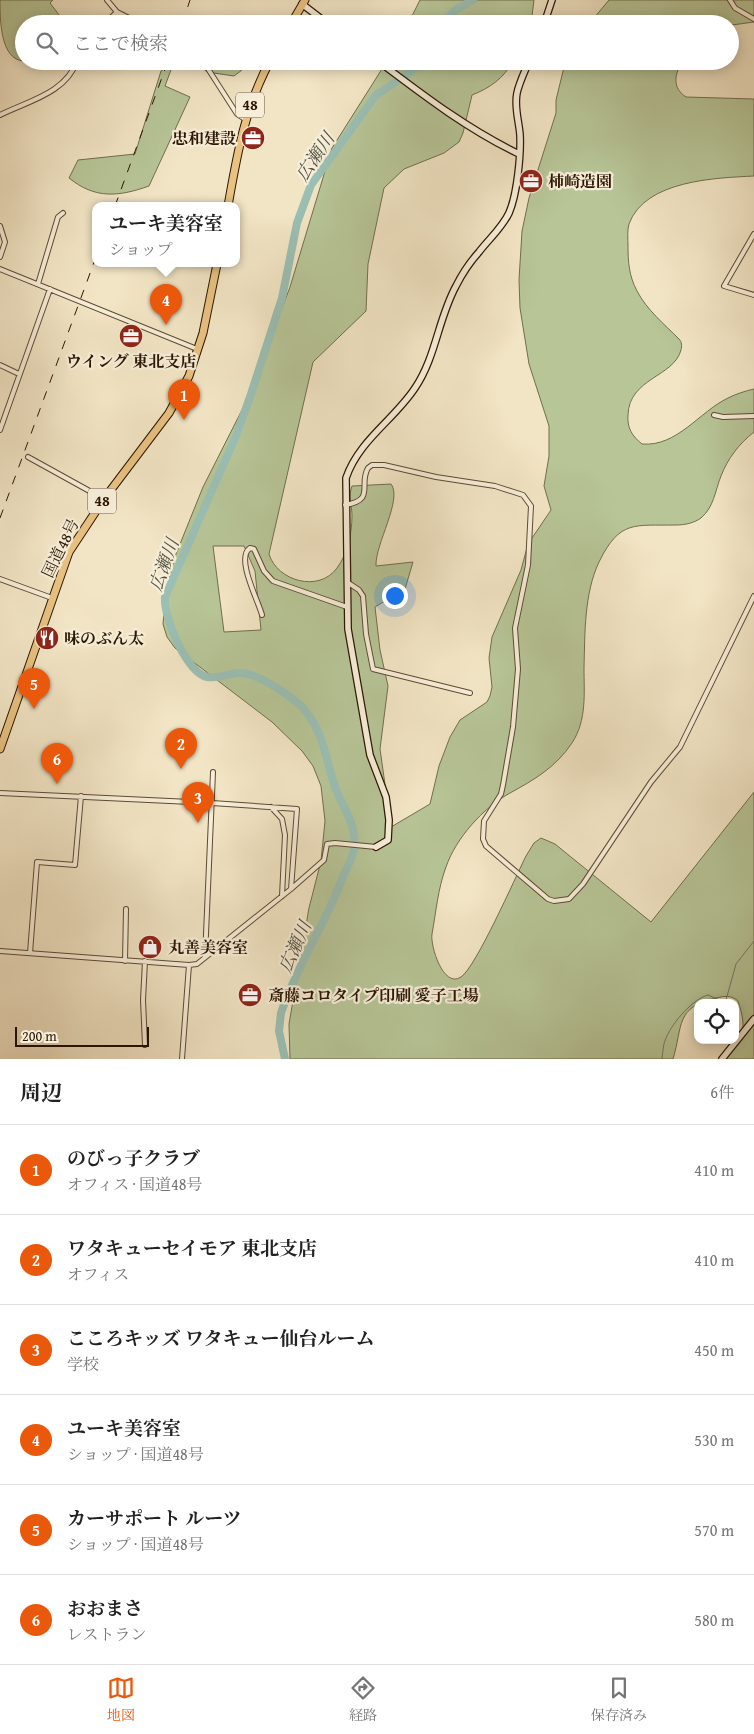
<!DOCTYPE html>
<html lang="ja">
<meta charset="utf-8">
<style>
body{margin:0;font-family:"Gentium Book Plus","Noto Serif JP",serif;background:#f2f2f2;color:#222}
.controls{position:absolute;right:15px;bottom:15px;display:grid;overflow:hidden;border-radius:10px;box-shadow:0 2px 12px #0003}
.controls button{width:45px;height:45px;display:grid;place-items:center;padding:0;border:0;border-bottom:1px solid #e0e0e0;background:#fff;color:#222;font:25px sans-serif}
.scale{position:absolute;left:15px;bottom:12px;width:134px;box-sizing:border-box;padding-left:5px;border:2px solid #2b1602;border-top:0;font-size:14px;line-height:18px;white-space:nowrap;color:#2b1602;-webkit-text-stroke:4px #f7eed9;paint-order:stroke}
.you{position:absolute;left:394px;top:595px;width:18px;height:18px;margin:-12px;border:4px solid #fff;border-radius:50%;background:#1a73e8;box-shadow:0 0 0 8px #1a73e833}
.badge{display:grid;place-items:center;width:32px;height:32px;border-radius:50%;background:#ea580c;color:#fff;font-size:16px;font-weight:700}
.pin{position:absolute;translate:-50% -41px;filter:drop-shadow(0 1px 2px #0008)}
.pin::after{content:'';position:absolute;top:26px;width:18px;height:15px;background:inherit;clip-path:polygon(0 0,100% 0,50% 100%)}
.popup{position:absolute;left:92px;top:202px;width:148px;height:65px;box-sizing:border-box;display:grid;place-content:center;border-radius:10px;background:#fff;filter:drop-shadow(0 1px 4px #0005);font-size:16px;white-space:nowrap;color:#767676}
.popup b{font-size:19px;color:#222}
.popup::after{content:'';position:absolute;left:50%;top:100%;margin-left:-10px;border:10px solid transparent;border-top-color:#fff}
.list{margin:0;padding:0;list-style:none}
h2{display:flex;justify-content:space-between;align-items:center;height:65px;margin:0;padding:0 20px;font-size:21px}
h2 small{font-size:16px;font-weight:400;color:#767676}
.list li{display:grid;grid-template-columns:32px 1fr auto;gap:15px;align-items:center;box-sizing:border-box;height:90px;padding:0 20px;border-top:1px solid #e0e0e0}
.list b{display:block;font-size:19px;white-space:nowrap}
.list p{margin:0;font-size:16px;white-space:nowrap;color:#767676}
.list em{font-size:16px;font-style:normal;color:#767676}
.icon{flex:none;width:28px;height:28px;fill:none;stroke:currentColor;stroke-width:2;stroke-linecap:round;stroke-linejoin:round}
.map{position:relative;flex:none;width:754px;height:1059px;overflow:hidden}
.search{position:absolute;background:#fff;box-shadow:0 2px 12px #0003;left:15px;right:15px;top:15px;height:55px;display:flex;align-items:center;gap:12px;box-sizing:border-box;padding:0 18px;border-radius:28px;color:#767676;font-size:19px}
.sheet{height:605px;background:#fff}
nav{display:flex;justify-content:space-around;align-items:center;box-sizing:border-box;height:70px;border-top:1px solid #e0e0e0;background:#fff;font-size:14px;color:#767676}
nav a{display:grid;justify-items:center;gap:2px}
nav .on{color:#ea580c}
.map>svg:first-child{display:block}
.green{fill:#b7c597;stroke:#716e4c;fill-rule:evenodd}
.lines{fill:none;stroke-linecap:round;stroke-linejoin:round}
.stream{stroke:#6e7b6d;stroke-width:1}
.river{stroke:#9bbfb4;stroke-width:8}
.street-casing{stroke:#5d4a33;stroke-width:6}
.secondary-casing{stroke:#2b1602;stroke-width:8}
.highway-casing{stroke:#2b1602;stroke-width:9}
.street{stroke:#f7eed9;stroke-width:4}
.secondary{stroke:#f7eed9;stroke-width:5.5}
.highway{stroke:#e9c282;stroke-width:7}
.rail{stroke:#2b1602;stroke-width:1;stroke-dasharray:9 9;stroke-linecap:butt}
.labels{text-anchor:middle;stroke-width:4.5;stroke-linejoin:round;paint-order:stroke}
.shield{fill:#f7eed9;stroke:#685742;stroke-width:1}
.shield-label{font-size:15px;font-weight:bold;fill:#2b1602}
.poi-label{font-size:16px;font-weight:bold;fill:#2b1602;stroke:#f7eed9;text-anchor:start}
.street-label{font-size:16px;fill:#2b1602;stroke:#f7eed9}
.water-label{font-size:18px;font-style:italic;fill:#525140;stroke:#f7eed9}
</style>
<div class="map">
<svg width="754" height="1059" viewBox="0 0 754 1059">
<rect width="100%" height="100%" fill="#f2e5c5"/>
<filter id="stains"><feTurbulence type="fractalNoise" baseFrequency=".004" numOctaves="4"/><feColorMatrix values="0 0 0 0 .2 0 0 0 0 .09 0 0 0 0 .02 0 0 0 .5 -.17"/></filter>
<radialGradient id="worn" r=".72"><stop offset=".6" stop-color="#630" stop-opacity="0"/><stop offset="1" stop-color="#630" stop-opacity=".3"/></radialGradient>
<path class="green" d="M 0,0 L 53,0 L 50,3 L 66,24 L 24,24 L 24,61 C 0,60 0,19 0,0 Z
M 420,0 L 534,0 L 531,24 L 408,24 Z
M 609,0 L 754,0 L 754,22 L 732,25 L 589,24 Z
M 174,61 L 185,61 L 172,67 L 165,86 L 190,97 L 149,186 C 118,197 95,199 69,178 L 78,160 L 135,154 L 161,71 Z
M 195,61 L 234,61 L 242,70 L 234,76 L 207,72 Z
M 387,61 L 513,61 C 504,78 490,88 472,95 L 463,133 L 459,142 L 444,153 L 404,169 L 384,188 L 368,264 L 366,311 L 313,362 L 269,554 C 277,581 319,593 337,568 C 347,555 352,533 352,516 C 352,505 348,497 352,486 L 391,484 C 403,499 375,544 376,566 L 413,562 L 405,589 L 375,607 L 380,650 L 388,686 L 380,749 L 391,827 L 430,804 L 439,766 L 450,737 L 460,720 L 487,702 L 490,696 L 492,687 L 489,658 L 492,637 L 521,570 L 528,544 L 551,510 L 544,486 L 549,456 L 549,426 L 529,364 L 520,308 L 519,280 L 522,231 L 529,198 L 556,113 L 556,100 L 565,63 L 566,61 L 683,61 C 674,74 672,88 686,97 L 754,99 L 754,176 C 716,178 645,180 629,224 C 627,230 628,239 628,246 C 628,262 629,276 637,291 C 647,310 664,324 679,339 C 682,342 682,346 681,350 C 674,377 629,378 628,415 C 627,428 632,436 642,444 C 677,447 699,412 728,398 C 736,394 745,391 754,389 L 754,432 C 739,444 728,458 721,476 C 715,491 714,507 701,518 C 694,523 685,525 676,525 C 635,526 620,519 599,562 C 584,594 585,633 584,668 C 584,693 587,720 572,743 C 556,767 534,780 510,793 C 483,808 456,838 446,867 C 438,888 436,912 432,934 C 430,945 443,989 461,977 C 476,967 515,878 526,856 L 534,843 L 541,838 L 555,844 L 651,922 L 754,792 L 754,1059 L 723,1059 C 743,1037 748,1032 738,1001 C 731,995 725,996 716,998 C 675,1007 683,1026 673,1059 L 290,1059 L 289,1024 L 309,908 L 321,861 L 325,821 L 321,786 L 313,766 L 302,751 L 272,722 L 175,648 L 167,637 L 163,624 L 166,593 L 174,559 L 203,487 L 247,400 L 290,287 L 332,148 ZM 213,546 L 244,546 L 255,571 L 261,630 L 224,632 Z"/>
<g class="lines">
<path class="stream" d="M 662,1059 C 663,1051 663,1043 667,1036 C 673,1022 693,999 708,995 L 722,1001 L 726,1000 L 736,964 L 754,941"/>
<path class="river" d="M 441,24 L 455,10 L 473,0
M 285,1059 L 279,1031 L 281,1013 C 296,967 325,925 342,879 C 346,869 353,858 354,848 C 357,823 343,809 335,787 C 325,758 324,729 300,705 C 289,695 257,673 241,673 C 230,673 219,679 207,677 C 187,673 163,617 165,597 L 236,436 L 251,394 L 282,298 L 297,223 L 311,185 L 376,95 L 408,74 L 422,61"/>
<g class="street-casing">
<path id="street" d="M 107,0 L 117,12 L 141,24
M 730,0 L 735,8 L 754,19
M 104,24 L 117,12
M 203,61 L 237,114 L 245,119
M 0,115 C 28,101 66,93 77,61
M 0,226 L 5,242 L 0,257
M 754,234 L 724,286 L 754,295
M 0,269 L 197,349
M 38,284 L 58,217 L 63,213
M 0,365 L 19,374
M 714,415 L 723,417 L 754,416
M 0,430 L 50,289
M 28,457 L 104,499
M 345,505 C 376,500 358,485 368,468 L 372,465 L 384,465 L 436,477 L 495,486 L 523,495 L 531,506 L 528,565 L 515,628 L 518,669 L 513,727 L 503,785 L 501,794 L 484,821 L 483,839 L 486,846 L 548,899 L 554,901 L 569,899 L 583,884 L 651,782 L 680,747 L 754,596
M 0,579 L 52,598
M 347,582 L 359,590 L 363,596 L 366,634 L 373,669 L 470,693
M 262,615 C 259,602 235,558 250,548 L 254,549 L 264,571 L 273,581 L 347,607
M 0,793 L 212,803 L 297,809 L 291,889
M 271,807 L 282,819 L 285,835 L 282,896
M 0,951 L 189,965 L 197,964 L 291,889 L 324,860 L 327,844 L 335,843 L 376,847
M 30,953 L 37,862 L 75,865 L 81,796
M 205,957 L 213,772
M 125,961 L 126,909
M 145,961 L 143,1000 L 145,1045
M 182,1059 L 189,965"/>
</g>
<g class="secondary-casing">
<path id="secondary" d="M 302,4 L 328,24
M 544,24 L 552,0
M 378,61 C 423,95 467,129 519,154
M 376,847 L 388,840 L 389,820 L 386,797 L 370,755 L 348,629 L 346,478 C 359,440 394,420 415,388 C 436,357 438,319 456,286 C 462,274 470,262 479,252 C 489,239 502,228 509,213 C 517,195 521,155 520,135 C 519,121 514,107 517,93 C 519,83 525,71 529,61
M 722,1059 L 754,1019"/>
</g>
<g class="highway-casing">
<path id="highway" d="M 291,24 L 305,0
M 228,206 C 237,155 245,107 270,61
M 0,749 L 69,552 L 104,499 L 169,413 L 189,376 L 203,333 L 217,264"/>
</g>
<use href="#street" class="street"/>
<use href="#secondary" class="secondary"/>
<use href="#highway" class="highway"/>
<path class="rail" d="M 182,24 L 190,0
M 115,206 L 168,61
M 0,518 L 96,257"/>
</g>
<defs>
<g id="office-disc" transform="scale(1.25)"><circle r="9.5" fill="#8f2418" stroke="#f7eed9"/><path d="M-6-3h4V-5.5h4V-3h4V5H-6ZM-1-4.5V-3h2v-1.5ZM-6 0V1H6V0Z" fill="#fff"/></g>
<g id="restaurant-disc" transform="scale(1.25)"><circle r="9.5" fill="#8f2418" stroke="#f7eed9"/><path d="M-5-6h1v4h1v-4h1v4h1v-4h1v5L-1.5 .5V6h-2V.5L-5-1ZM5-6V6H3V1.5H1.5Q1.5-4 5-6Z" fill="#fff"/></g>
<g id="shop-disc" transform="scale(1.25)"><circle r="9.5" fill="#8f2418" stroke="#f7eed9"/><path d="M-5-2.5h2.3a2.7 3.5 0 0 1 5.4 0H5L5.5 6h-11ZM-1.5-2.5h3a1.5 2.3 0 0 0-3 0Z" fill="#fff"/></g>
</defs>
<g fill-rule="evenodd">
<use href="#office-disc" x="253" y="138"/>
<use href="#office-disc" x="531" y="181"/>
<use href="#office-disc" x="131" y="336"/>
<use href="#restaurant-disc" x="47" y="638"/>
<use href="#shop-disc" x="150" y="947"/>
<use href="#office-disc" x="250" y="995"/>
</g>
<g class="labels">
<g class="shield">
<rect x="236" y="92.5" width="28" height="25" rx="4"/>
<rect x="88" y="488.5" width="28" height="25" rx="4"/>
</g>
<g class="shield-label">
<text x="250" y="110">48</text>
<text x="102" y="506">48</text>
</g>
<g class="poi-label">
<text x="236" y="144" text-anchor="end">忠和建設</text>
<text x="548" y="187">柿崎造園</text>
<text x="131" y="367" text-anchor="middle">ウイング 東北支店</text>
<text x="64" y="644">味のぶん太</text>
<text x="168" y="953">丸善美容室</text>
<text x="268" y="1001">斎藤コロタイプ印刷 愛子工場</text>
</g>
<g class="street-label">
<text transform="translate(60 548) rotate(-64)" y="6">国道48号</text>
</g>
<g class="water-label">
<text transform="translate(315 157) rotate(-56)" y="6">広瀬川</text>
<text transform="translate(164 565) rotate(-70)" y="6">広瀬川</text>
<text transform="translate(295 947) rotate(-66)" y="6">広瀬川</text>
</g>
</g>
<rect width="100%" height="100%" filter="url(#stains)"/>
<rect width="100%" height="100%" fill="url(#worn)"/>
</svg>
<div class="controls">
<button><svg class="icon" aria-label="locate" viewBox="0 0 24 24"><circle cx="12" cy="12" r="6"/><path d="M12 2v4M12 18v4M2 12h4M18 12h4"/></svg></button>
</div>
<div class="scale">200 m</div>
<div class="you"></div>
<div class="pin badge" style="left:184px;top:420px">1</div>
<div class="pin badge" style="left:181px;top:769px">2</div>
<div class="pin badge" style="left:198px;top:823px">3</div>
<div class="pin badge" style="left:166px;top:325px">4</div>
<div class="popup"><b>ユーキ美容室</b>ショップ</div>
<div class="pin badge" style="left:34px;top:709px">5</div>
<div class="pin badge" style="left:57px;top:784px">6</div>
<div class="search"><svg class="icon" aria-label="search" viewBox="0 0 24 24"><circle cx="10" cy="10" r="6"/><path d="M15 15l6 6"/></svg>ここで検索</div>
</div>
<section class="sheet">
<h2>周辺<small>6件</small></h2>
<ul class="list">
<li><span class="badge">1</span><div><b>のびっ子クラブ</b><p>オフィス · 国道48号</p></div><em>410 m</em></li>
<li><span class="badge">2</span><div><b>ワタキューセイモア 東北支店</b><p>オフィス</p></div><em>410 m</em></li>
<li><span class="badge">3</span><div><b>こころキッズ ワタキュー仙台ルーム</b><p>学校</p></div><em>450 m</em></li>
<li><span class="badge">4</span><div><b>ユーキ美容室</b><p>ショップ · 国道48号</p></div><em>530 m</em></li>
<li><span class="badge">5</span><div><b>カーサポート ルーツ</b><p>ショップ · 国道48号</p></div><em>570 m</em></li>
<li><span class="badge">6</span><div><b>おおまさ</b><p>レストラン</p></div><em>580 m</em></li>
</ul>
</section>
<nav>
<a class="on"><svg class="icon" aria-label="map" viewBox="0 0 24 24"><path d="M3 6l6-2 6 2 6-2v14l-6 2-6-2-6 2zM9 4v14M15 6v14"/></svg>地図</a>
<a><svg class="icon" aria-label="directions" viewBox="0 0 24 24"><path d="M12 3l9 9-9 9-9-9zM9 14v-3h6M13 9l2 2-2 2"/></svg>経路</a>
<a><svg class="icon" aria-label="saved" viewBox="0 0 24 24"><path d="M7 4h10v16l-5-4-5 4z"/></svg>保存済み</a>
</nav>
